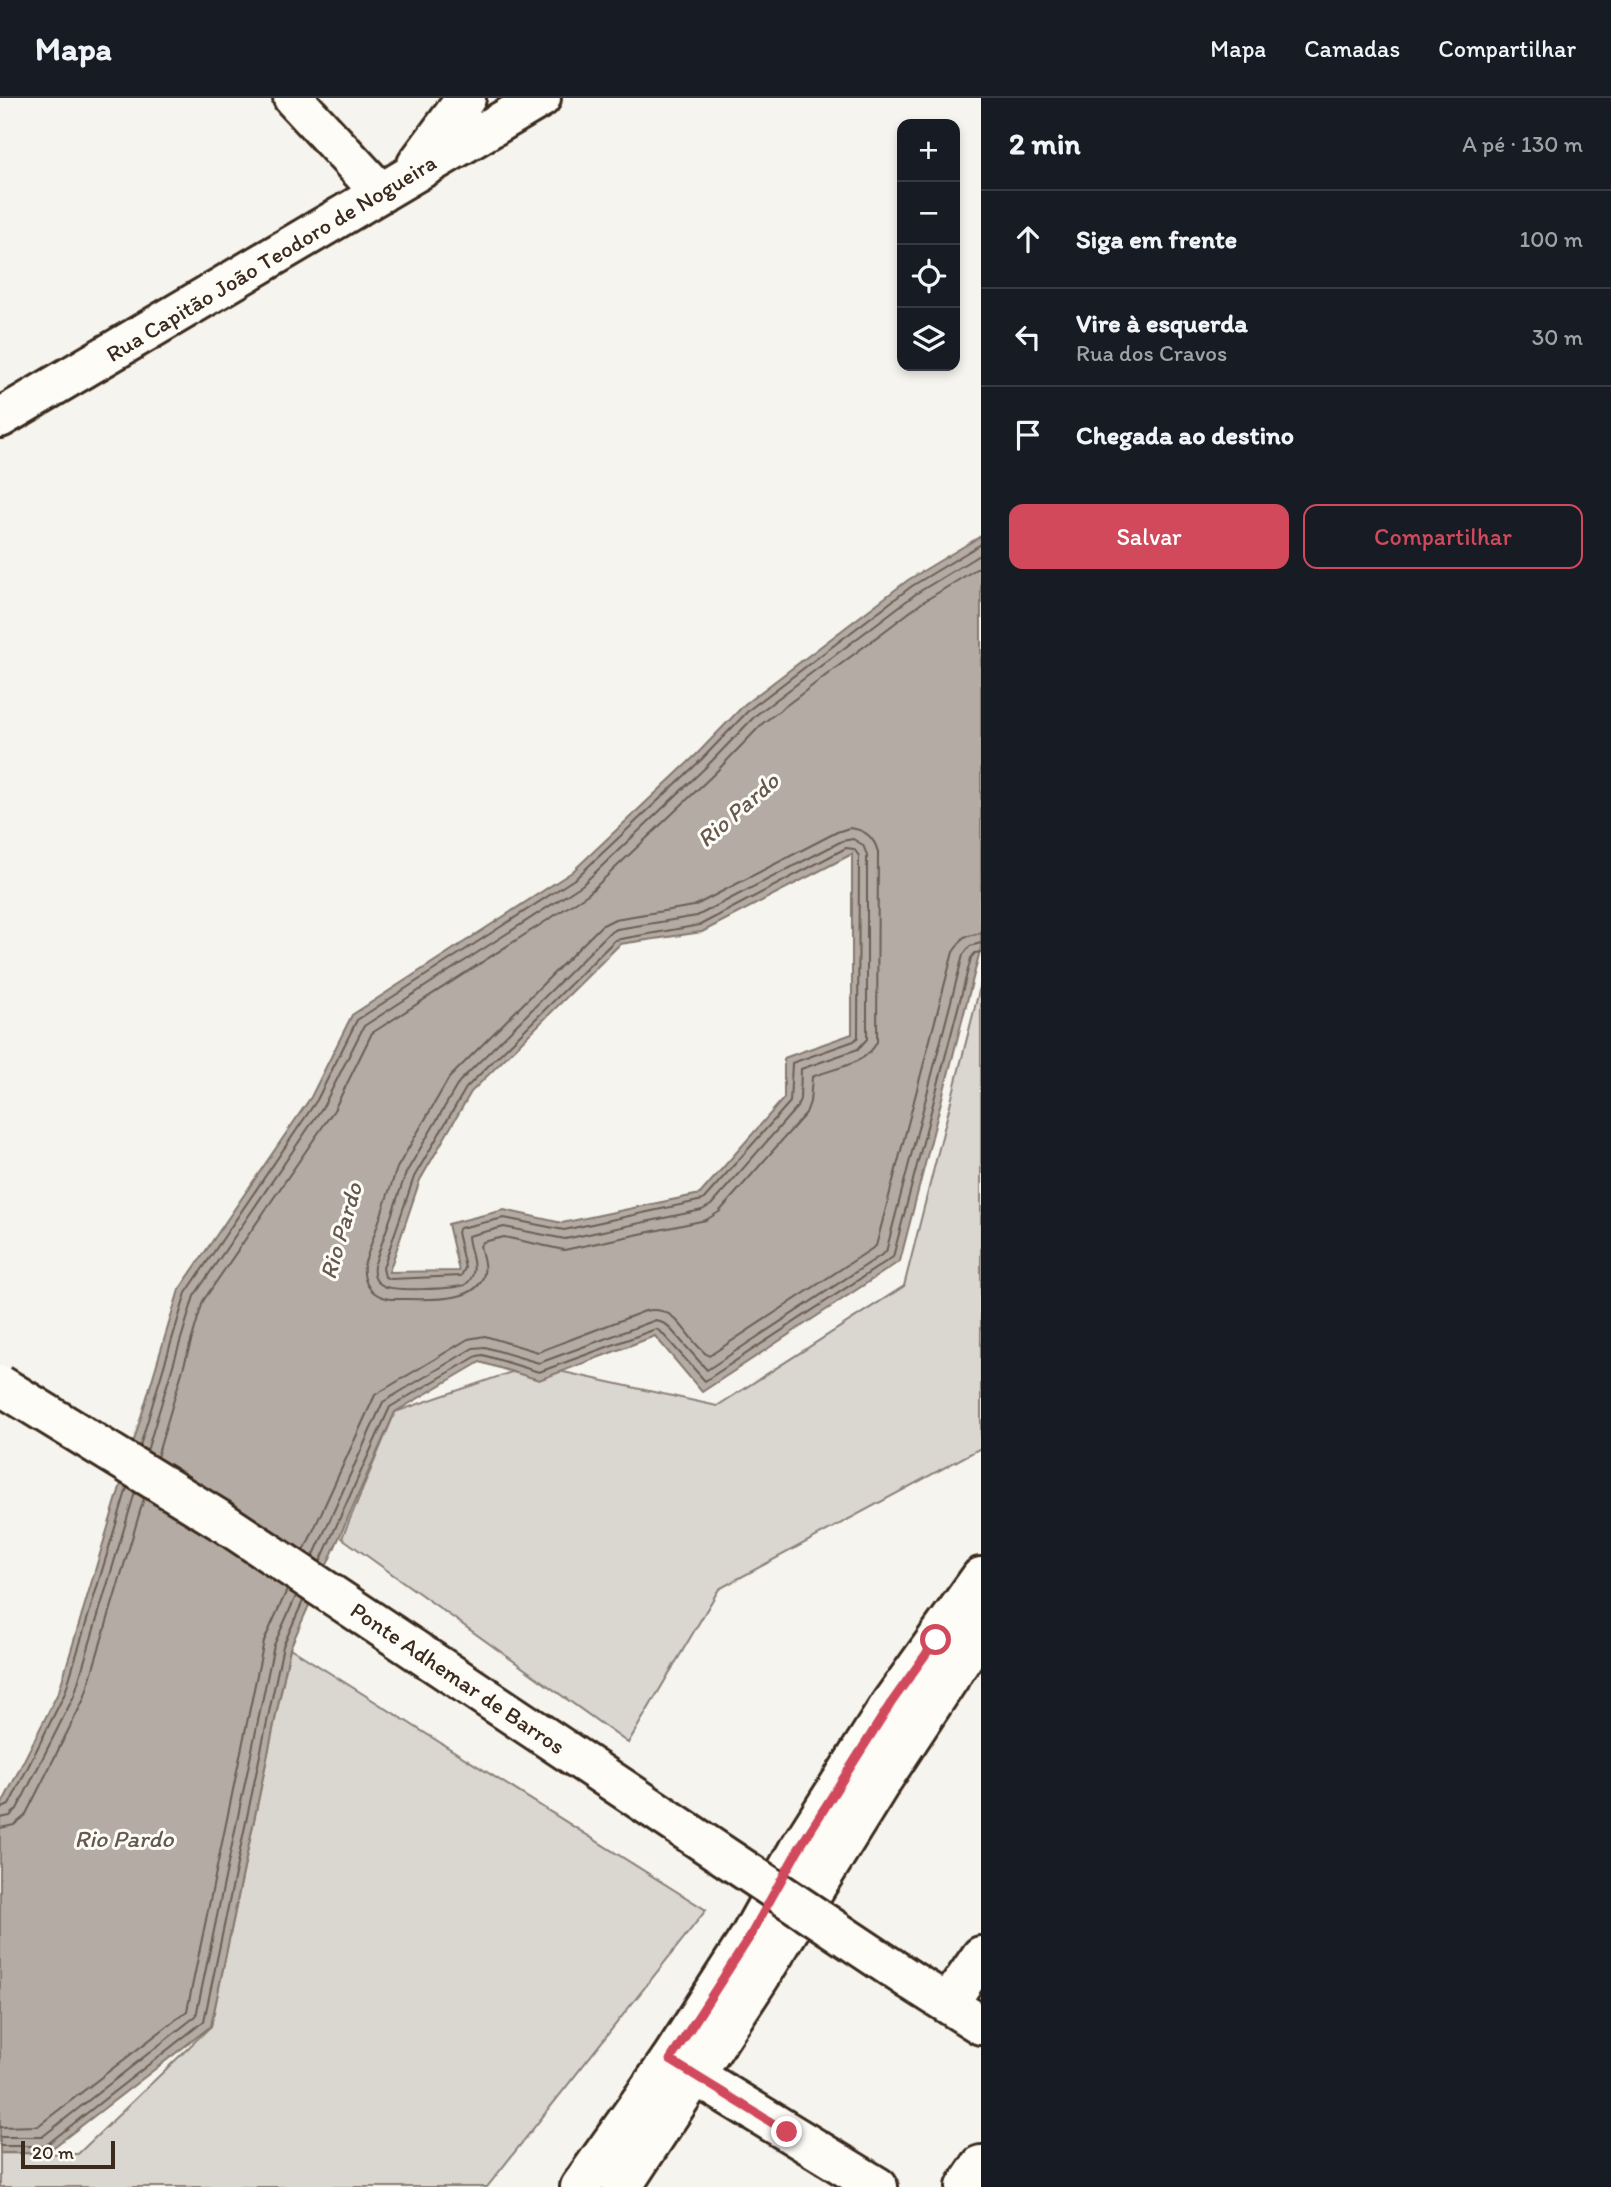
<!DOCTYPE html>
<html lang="pt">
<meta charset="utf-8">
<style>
body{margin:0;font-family:Itim,sans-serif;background:#242831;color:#f1f3f6}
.controls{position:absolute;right:21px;top:21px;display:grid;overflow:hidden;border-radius:14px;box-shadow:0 4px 10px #0003}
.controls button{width:63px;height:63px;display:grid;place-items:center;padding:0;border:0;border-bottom:2px solid #363941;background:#171b24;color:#f1f3f6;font:35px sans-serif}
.scale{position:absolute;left:21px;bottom:18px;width:94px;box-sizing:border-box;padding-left:7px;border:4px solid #3b2a1e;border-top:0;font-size:19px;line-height:24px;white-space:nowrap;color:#3b2a1e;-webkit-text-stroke:5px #fdfcf7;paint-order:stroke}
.stop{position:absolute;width:21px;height:21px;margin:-16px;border:5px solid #d1495b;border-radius:50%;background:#fff}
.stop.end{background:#d1495b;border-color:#fff;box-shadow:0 2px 7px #0008}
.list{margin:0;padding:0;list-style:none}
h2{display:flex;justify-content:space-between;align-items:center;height:91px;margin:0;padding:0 28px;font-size:30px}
h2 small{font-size:23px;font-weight:400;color:#9ea1a6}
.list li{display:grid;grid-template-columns:46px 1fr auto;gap:21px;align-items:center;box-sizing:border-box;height:98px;padding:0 28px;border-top:2px solid #363941}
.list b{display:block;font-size:26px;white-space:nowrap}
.list p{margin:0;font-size:23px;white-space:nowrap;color:#9ea1a6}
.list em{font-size:23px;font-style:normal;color:#9ea1a6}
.actions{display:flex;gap:14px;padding:21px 28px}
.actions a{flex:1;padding:16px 0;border:2px solid #d1495b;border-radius:14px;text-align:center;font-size:24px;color:#d1495b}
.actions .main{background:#d1495b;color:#fff}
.icon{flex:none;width:38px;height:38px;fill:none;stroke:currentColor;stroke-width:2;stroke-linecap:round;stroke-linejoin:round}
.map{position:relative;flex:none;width:981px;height:2089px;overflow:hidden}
header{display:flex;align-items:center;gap:42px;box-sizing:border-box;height:98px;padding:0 35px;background:#171b24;border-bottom:2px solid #363941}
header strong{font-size:33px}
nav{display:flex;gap:38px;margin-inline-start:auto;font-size:24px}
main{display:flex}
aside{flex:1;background:#171b24}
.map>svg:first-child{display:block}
.green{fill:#dad6d0;stroke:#8a8077;stroke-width:2}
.water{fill:#b4aca4;stroke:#84786e;stroke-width:2;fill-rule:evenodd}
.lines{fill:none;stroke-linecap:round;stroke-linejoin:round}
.shore{stroke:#6b5e54;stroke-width:2}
.street-casing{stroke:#3b2a1e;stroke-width:44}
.secondary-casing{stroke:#3b2a1e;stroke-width:44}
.street{stroke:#fdfcf7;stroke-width:38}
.secondary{stroke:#fdfcf7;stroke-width:38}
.street-bridge-casing{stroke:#3b2a1e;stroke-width:44;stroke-linecap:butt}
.street-bridge{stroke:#fdfcf7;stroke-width:38}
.route{stroke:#d1495b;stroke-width:9}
.labels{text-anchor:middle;stroke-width:6;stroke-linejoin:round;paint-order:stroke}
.street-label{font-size:23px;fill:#3b2a1e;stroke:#fdfcf7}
.water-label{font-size:24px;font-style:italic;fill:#65584d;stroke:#fdfcf7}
</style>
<header>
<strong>Mapa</strong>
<nav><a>Mapa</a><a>Camadas</a><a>Compartilhar</a></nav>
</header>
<main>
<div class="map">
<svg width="981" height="2089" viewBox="0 0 981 2089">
<rect width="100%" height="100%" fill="#f5f4ee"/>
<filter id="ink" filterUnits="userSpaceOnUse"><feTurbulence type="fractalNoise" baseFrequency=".0143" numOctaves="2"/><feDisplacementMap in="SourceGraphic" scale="14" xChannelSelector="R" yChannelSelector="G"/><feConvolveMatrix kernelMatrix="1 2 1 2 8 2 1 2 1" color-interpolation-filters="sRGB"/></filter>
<g filter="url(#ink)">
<path class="green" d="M 981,885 L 981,1350 L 719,1491 L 628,1645 L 342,1440 L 395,1314 L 532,1267 L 717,1308 L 904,1188 Z
M 290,1550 L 706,1812 L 487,2089 L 0,2089 L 0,2055 L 78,2056 L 211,1928 Z"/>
<path class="water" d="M 981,438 L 981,849 L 900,1163 L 702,1294 L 655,1238 L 539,1282 L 480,1264 L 395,1314 L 290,1550 L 211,1928 L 46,2055 L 0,2055 L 0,1710 L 59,1593 L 179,1192 L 311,999 L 352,917 L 572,774 L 696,657 L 745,606 L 908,482 ZM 852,756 L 852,936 L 784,960 L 784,1000 L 700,1096 L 562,1125 L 504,1112 L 448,1126 L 459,1173 L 389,1174 L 420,1082 L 471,994 L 620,846 L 702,834 Z"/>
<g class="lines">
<path class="shore" d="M 849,730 C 864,731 874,739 878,754 L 877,944 C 866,967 833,970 812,979 L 810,1004 L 806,1015 L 719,1114 L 706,1122 L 564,1152 L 504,1139 L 483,1144 L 480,1148 C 482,1157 486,1166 484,1175 C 479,1209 416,1200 390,1201 C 372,1198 362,1186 364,1167 L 397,1070 L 449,980 L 601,828 L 615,821 L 694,808 L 837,734 Z
M 853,741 L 863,747 L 867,757 L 867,941 L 858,951 L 801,971 L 800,1001 L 797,1009 L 711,1107 L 702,1112 L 565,1141 L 504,1129 L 468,1138 C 469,1155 482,1174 465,1187 C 452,1191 391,1194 382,1187 C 374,1183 373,1175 374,1168 L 406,1075 L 459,984 L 609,835 L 617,831 L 697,818 L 842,743 Z
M 846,750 L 854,751 L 859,758 L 858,939 L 854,943 L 792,965 L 790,1004 L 703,1102 L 564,1132 L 504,1120 L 460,1130 L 457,1134 L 465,1170 L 461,1178 L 391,1181 L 385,1179 L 383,1170 L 414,1079 L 466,990 L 615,842 L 700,827 Z
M 140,1348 L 186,1195 L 317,1002 L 357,922 L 576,780 L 701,662 L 750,611 L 912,488 L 981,446
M 147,1353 L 194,1198 L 324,1007 L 364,928 L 582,787 L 707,668 L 756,617 L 917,495 L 981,456
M 157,1359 L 203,1203 L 334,1012 L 372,935 L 588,796 L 715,675 L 763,625 L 923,504 L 981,468
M 304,1453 L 375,1297 L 468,1241 L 485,1238 L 538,1254 L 645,1213 C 679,1205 686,1244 709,1258 L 876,1148 L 953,854 L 964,839 L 981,835
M 313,1459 L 383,1304 L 473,1250 L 485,1249 L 539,1265 L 656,1222 L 667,1227 L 707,1272 L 886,1154 L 963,857 L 970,848 L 981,845
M 320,1464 L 390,1309 L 477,1258 L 483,1257 L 539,1274 L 656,1231 L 661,1234 L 705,1283 L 893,1159 L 971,860 L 975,855 L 981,854
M 0,1711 L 9,1707 L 65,1595 L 127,1390
M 0,1720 L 10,1718 L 17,1711 L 74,1598 L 135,1394
M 0,1730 L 14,1727 L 25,1718 L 84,1601 L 144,1400
M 0,2029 L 38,2028 L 187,1913 L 264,1543 L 287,1492
M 0,2039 L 42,2039 L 196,1918 L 274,1547 L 296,1498
M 0,2048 L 45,2048 L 204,1923 L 283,1548 L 303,1503"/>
<g class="street-casing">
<path id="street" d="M 293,0 L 381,95
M 417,66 L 466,0
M 0,320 L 541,0
M 910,1882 L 981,1927
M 948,1906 L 981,1858
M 670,1962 L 878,2089
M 966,2089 L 981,2067"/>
</g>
<g class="secondary-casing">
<path id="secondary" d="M 580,2089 L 670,1962 L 749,1840 L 798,1752 L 891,1605 L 981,1479
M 622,2089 L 760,1879 L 883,1681 L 981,1532"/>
</g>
<use href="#street" class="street"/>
<use href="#secondary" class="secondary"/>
<g class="street-bridge-casing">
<path id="street-bridge" d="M 0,1287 L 223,1424 L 910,1882"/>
</g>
<use href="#street-bridge" class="street-bridge"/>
</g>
</g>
<g class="lines" filter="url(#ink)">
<path class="route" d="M 787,2034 L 670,1962 L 749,1840 L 798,1752 L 891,1605 L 936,1542"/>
</g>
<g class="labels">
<g class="street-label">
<text transform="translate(271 160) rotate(-31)" y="8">Rua Capitão João Teodoro de Nogueira</text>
<text transform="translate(458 1580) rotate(34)" y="8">Ponte Adhemar de Barros</text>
</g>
<g class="water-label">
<text transform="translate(738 712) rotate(-41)" y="8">Rio Pardo</text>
<text transform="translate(341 1133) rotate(-74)" y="8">Rio Pardo</text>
<text x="124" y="1749">Rio Pardo</text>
</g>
</g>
</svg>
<div class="controls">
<button>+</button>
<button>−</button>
<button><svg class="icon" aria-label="locate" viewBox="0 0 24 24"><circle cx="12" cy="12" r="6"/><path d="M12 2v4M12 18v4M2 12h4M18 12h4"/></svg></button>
<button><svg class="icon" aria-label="layers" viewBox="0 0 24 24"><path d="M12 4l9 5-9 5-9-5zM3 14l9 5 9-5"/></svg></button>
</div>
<div class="scale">20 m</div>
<div class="stop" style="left:936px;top:1542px"></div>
<div class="stop end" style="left:787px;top:2034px"></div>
</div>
<aside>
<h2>2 min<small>A pé · 130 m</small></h2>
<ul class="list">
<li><svg class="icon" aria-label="ahead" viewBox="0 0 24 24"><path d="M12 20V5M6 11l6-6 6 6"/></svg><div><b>Siga em frente</b></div><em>100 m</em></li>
<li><svg class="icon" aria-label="left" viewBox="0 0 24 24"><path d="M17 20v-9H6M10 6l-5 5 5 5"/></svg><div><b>Vire à esquerda</b><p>Rua dos Cravos</p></div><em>30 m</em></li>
<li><svg class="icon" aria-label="arrive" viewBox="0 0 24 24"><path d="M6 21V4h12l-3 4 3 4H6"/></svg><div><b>Chegada ao destino</b></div></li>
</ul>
<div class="actions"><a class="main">Salvar</a><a>Compartilhar</a></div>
</aside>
</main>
